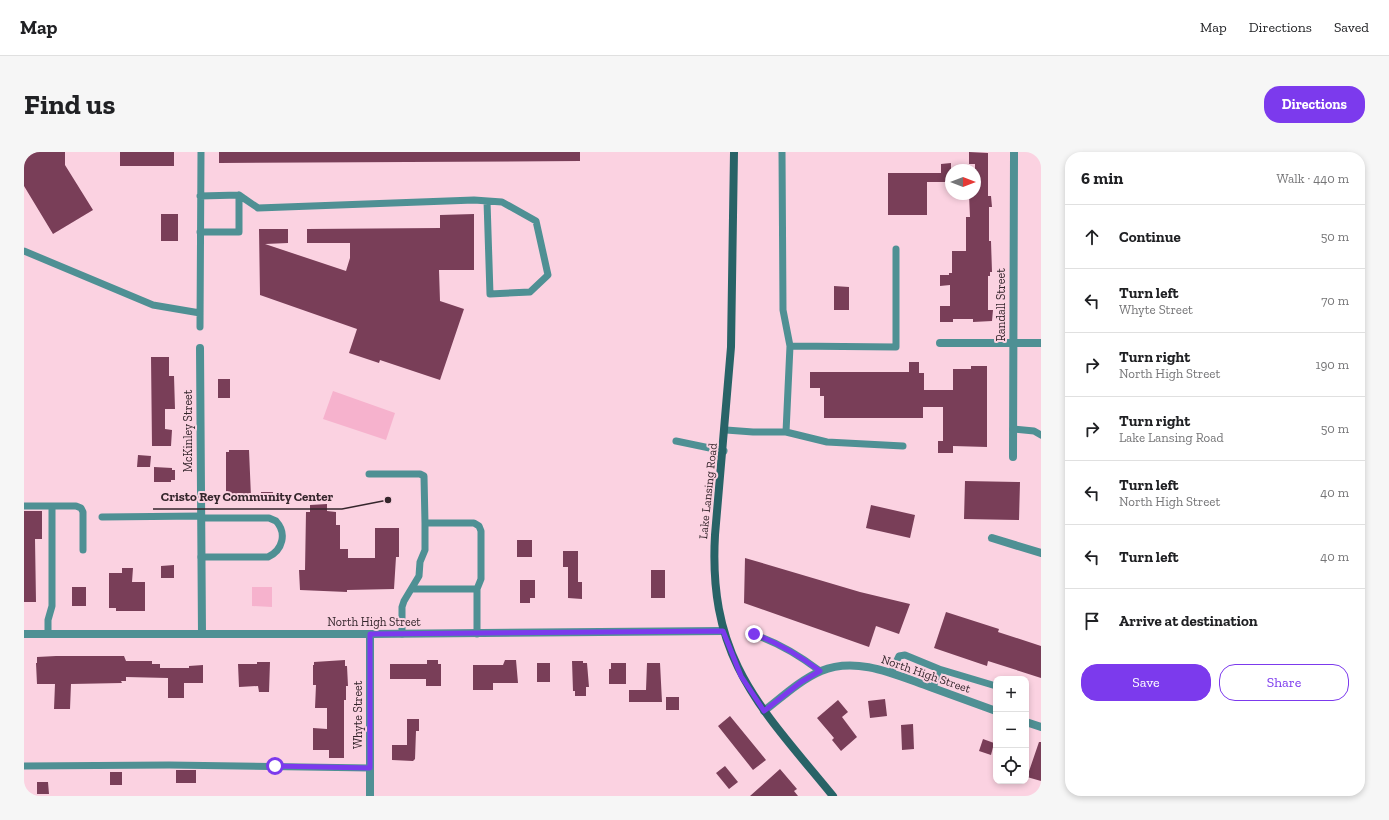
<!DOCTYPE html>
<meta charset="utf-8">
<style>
body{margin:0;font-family:"Zilla Slab",serif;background:#f6f6f6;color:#202124}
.controls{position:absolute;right:12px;bottom:12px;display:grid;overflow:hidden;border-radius:8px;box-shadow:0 2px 6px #0003}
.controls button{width:36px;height:36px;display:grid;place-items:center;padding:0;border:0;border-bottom:1px solid #e0e0e0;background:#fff;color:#202124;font:20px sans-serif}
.compass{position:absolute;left:921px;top:12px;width:36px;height:36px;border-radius:50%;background:#fff;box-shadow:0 2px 6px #0003;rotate:90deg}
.stop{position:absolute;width:12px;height:12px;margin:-9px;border:3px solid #7c3aed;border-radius:50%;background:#fff}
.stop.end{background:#7c3aed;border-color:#fff;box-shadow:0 1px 4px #0008}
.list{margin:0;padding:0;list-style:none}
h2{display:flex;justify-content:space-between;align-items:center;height:52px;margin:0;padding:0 16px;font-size:17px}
h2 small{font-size:13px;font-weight:400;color:#757577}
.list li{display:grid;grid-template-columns:26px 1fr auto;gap:12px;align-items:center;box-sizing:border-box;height:64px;padding:0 16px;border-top:1px solid #e0e0e0}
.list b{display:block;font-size:15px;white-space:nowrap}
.list p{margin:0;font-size:13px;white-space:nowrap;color:#757577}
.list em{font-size:13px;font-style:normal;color:#757577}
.actions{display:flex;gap:8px;padding:12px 16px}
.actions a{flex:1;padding:9px 0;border:1px solid #7c3aed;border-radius:16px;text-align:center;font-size:14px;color:#7c3aed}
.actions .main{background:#7c3aed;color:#fff}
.icon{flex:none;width:22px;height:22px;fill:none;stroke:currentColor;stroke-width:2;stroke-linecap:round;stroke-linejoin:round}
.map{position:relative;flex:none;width:1017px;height:644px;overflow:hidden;border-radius:16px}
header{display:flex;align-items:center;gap:24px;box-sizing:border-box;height:56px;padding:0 20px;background:#fff;border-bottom:1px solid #e0e0e0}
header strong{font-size:19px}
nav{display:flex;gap:22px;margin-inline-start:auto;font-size:14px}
.intro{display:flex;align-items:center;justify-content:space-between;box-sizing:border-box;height:96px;padding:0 24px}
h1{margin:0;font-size:28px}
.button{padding:10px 18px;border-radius:16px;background:#7c3aed;color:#fff;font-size:14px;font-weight:700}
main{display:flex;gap:24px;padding:0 24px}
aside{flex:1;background:#fff;border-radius:16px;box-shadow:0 2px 6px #0003}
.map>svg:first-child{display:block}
.green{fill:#f6b2cd}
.building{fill:#793e58}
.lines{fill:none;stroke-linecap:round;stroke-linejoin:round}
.lane{stroke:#4f9094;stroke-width:7}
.street{stroke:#4f9094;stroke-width:8}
.secondary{stroke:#286367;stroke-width:8}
.route{stroke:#7c3aed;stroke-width:5}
.labels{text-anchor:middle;stroke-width:4;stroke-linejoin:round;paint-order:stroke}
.street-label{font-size:12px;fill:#35262c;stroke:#fbd2e1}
.leader{fill:none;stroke:#35262c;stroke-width:1.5}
.callout-dot{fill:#35262c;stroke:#fbd2e1;stroke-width:1.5}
.callout-label{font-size:13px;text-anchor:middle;font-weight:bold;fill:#35262c;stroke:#fbd2e1;stroke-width:4;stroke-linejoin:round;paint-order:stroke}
</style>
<header>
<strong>Map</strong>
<nav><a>Map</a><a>Directions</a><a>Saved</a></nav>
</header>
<div class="intro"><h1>Find us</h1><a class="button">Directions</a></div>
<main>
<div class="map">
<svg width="1017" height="644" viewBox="0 0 1017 644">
<rect width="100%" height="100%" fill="#fbd2e1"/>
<path class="green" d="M 309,239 L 371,261 L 362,288 L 299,267 Z
M 228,435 L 248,435 L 248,455 L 228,454 Z"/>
<path class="building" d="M 0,0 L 41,0 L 41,13 L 69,58 L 29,82 L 0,34 Z
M 96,0 L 150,0 L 150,14 L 96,14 Z
M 195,0 L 556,0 L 556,9 L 195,11 Z
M 945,0 L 964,1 L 964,44 L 967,44 L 968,55 L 965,55 L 965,89 L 967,89 L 968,120 L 966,120 L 966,124 L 964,124 L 964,158 L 969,158 L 968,169 L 949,170 L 949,167 L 929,167 L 929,170 L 916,170 L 916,154 L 926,154 L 926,133 L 916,134 L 916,123 L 925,123 L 925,121 L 928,121 L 928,99 L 942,99 L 942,65 L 946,65 L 945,43 L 951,43 L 951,12 L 945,12 Z
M 927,11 L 927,30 L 903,30 L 903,63 L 864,63 L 864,21 L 917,21 L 917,12 Z
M 137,62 L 154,62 L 154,89 L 137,89 Z
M 450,62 L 450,118 L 415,118 L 416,149 L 440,157 L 416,228 L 356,208 L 355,211 L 325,201 L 333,177 L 236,143 L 235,77 L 264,77 L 264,91 L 241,92 L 322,119 L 326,106 L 326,91 L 283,91 L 283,77 L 416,76 L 416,63 Z
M 810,134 L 825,135 L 825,158 L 810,158 Z
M 127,205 L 145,205 L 145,224 L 150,224 L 151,257 L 141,257 L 141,277 L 148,278 L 147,294 L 128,294 Z
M 885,210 L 895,210 L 895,221 L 900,221 L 900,238 L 929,238 L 929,217 L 947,217 L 947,214 L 963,214 L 963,295 L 929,294 L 929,301 L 914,301 L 914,289 L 919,289 L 919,255 L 899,255 L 899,266 L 800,266 L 800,244 L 796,244 L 796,236 L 786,236 L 786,220 L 885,220 Z
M 194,227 L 206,227 L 206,246 L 194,246 Z
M 205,298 L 225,298 L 227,345 L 202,346 L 202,300 L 205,300 Z
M 114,303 L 127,304 L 126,315 L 113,315 Z
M 130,315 L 148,316 L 148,318 L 151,318 L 151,328 L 147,328 L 147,330 L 130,330 Z
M 941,329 L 996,330 L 995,368 L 940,367 Z
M 237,340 L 249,340 L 249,350 L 237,350 Z
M 303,352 L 303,359 L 312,360 L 312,373 L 316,373 L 316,397 L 324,397 L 324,406 L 351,406 L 351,376 L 375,376 L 375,405 L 372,405 L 370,437 L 323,438 L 323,440 L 276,438 L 275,418 L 281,418 L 282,360 L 286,360 L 286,353 Z
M 847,353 L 891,363 L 886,386 L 842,376 Z
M 0,359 L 18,359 L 18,387 L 11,387 L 12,450 L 0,450 Z
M 493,388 L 508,388 L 508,405 L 493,405 Z
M 539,399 L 554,399 L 554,430 L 558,430 L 558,447 L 544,446 L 544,415 L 539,415 Z
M 721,406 L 836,440 L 886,452 L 875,482 L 852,474 L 845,495 L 720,451 Z
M 150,413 L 150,426 L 137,426 L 137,414 Z
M 98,416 L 109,416 L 108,430 L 121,430 L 121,459 L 92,459 L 92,456 L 85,456 L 85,421 L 98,421 Z
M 627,418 L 641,418 L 641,446 L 627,446 Z
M 496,428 L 511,428 L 511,446 L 506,446 L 506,451 L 496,451 Z
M 48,435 L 62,435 L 62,454 L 48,454 Z
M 922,460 L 975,477 L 974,480 L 1017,494 L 1017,526 L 964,509 L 963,514 L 910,496 Z
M 32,504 L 100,504 L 102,509 L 128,509 L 128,512 L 136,512 L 136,516 L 165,516 L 165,514 L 179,513 L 179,531 L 160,531 L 160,546 L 144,546 L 144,526 L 102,525 L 102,529 L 97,529 L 98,531 L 47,532 L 46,557 L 30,557 L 31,532 L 13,532 L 12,511 L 13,511 L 13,505 Z
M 321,508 L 321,514 L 323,514 L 324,534 L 322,534 L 322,548 L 320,548 L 320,606 L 305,606 L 305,598 L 289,598 L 289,576 L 303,577 L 303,556 L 291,556 L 292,533 L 289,533 L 289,513 L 290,513 L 290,510 Z
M 403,508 L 414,508 L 414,512 L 417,512 L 417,534 L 402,534 L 402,527 L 366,527 L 366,512 L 403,512 Z
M 481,508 L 492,508 L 494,531 L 469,531 L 469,538 L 449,538 L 449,513 L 479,513 Z
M 548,509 L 559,509 L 559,511 L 563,511 L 565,535 L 562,535 L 562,544 L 551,544 L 551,539 L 549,539 Z
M 233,510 L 246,510 L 245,540 L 235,540 L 234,534 L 215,535 L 214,512 L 233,512 Z
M 513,511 L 526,511 L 526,530 L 513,530 Z
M 587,511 L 602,511 L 602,532 L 585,532 L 585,517 L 587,517 Z
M 623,511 L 636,511 L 638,550 L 605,550 L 605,538 L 622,538 Z
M 642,545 L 655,545 L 655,558 L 642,558 Z
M 861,547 L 863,564 L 846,566 L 844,549 Z
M 814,548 L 824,560 L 818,565 L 833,585 L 817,599 L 808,588 L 810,586 L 793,566 Z
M 706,564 L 742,608 L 729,618 L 694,574 Z
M 383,567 L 395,567 L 395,579 L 392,579 L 391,607 L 389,609 L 368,608 L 368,593 L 383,593 Z
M 889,572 L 890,597 L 878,598 L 877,573 Z
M 959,587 L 970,591 L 967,603 L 955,599 Z
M 1015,590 L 1017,590 L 1017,629 L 1003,625 Z
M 701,614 L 714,630 L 705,637 L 692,621 Z
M 756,617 L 773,637 L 770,639 L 774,644 L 726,644 Z
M 152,618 L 172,618 L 172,631 L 152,631 Z
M 86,620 L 98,620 L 98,633 L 86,633 Z
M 13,630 L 24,630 L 25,642 L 13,642 Z"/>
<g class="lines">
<path class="lane" d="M 758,0 L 759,158 L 766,194
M 215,43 L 234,56 L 450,48 L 478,50 L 512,69 L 524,123 L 506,140 L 466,142 L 463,49
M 176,80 L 215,80 L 215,43 L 176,44
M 0,99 L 129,153 L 176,161
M 176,175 L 177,0
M 989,277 L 1010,279 L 1017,283
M 702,278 L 729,280 L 762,280 L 766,194 L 872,195 L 872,97
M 762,280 L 803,290 L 879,294
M 652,289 L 700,299
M 345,322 L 396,322 L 400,324 L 401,371
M 0,354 L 52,354 L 57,356 L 59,360 L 59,398
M 78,365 L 177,364
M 177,366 L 245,366 L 252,369 C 263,381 259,398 244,405 L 177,405
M 388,437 L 453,437
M 24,482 L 24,468 L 28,454 L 28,354
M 378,482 L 378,455 L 380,449 L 395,424 L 396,410 L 401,398 L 401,371 L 450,371 L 455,374 L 457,379 L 457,427 L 453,437 L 453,482
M 731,483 C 755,491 776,504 796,519
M 867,521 L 875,504 L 881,503 L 915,517
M 909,536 L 915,517 L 972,534
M 0,614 L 145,613 L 346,616"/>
<path class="street" d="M 916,191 L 1017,191
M 176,196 L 178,482
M 989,305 L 990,0
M 968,386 L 1017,401
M 0,482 L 346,482 L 699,479
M 740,559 C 757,546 776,528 797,519 C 833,504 872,523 906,535 C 928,543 950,551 972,559
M 1002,570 L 1017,575
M 346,644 L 346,482"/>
<path class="secondary" d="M 710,0 L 707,195 L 691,383 C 684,507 736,555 809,644"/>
</g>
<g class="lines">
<path class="route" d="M 251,614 L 346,616 L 346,482 L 699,479 L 717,524 L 740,559 L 777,530 L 796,519 C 776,504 755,491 730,482"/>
</g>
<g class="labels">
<g class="street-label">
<text transform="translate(977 153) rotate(-90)" y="4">Randall Street</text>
<text transform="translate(164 279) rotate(-90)" y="4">McKinley Street</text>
<text transform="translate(684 339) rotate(-84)" y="4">Lake Lansing Road</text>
<text x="350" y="474">North High Street</text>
<text transform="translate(902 522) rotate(19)" y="4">North High Street</text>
<text transform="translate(334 563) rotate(-90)" y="4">Whyte Street</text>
</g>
</g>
<path class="leader" d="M364 348L318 357H129"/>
<circle class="callout-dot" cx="364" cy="348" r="4"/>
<g class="callout-label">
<text x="223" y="349">Cristo Rey Community Center</text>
</g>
</svg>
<div class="controls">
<button>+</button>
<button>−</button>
<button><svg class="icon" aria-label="locate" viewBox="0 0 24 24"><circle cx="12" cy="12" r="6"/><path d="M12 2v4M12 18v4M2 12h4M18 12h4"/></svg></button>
</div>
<svg class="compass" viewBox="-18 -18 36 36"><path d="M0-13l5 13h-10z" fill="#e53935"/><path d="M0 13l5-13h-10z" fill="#757577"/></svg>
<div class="stop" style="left:251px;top:614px"></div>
<div class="stop end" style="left:730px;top:482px"></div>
</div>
<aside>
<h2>6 min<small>Walk · 440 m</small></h2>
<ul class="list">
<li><svg class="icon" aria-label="ahead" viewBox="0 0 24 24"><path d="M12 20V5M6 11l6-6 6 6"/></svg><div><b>Continue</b></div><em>50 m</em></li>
<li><svg class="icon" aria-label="left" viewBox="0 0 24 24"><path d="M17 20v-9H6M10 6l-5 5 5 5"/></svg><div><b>Turn left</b><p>Whyte Street</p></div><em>70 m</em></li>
<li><svg class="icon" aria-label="right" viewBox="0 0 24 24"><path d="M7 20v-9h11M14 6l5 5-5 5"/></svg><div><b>Turn right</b><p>North High Street</p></div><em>190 m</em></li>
<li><svg class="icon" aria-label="right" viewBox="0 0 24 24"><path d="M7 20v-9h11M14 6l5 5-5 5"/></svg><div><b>Turn right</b><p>Lake Lansing Road</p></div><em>50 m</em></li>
<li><svg class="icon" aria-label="left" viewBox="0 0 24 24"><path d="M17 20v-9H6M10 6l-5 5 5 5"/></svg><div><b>Turn left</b><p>North High Street</p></div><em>40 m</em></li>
<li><svg class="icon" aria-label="left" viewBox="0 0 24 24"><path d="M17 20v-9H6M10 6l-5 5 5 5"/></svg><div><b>Turn left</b></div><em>40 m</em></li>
<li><svg class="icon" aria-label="arrive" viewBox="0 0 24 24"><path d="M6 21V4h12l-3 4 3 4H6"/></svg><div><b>Arrive at destination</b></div></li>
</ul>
<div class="actions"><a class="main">Save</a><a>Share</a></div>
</aside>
</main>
